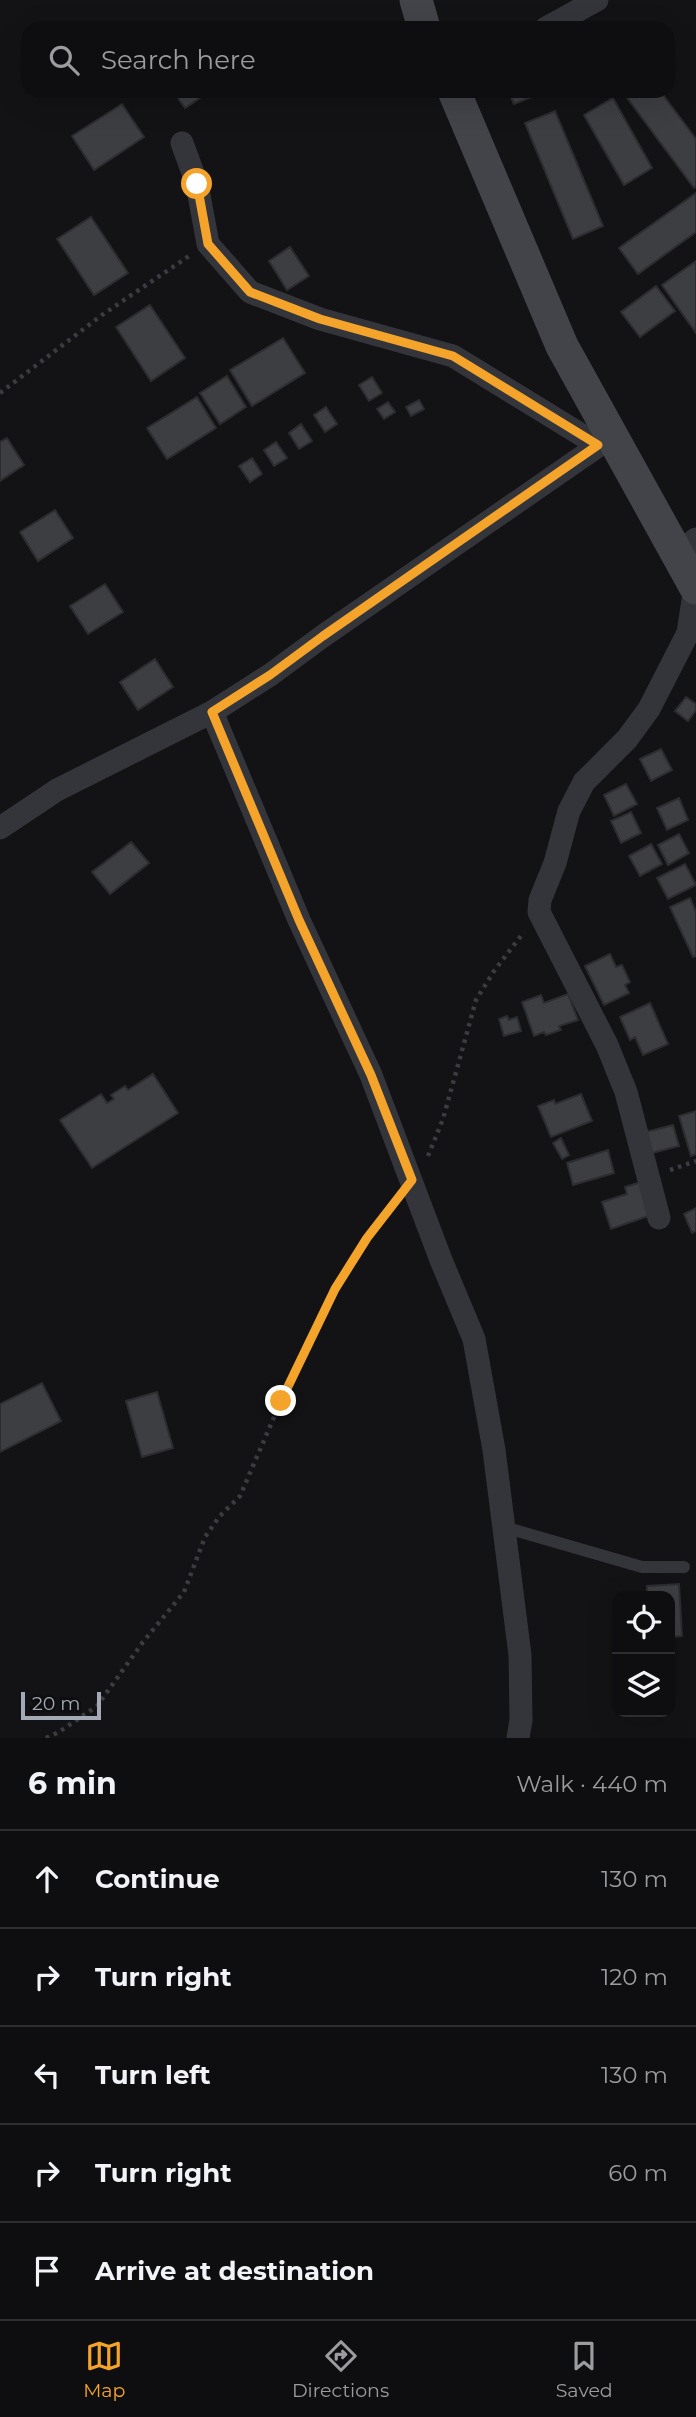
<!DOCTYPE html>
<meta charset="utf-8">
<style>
body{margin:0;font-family:Montserrat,sans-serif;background:#171719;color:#f1f3f6}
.controls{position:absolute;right:21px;bottom:21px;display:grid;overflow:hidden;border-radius:14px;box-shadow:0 7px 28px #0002}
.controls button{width:63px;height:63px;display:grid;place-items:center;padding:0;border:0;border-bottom:2px solid #2e2e30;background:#0e0e10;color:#f1f3f6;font:35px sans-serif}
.scale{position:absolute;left:21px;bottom:18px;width:80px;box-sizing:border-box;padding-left:7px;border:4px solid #a4aab5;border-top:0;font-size:19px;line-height:24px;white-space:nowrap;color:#a4aab5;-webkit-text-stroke:5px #0e0e0f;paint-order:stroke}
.stop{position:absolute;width:21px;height:21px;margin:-16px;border:5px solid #f4a42b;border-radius:50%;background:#fff}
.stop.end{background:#f4a42b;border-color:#fff;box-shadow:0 2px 7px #0008}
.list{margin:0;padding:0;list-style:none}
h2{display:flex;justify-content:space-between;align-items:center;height:91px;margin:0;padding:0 28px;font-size:30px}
h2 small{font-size:23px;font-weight:400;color:#9b9c9f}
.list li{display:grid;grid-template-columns:46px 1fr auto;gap:21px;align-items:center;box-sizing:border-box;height:98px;padding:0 28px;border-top:2px solid #2e2e30}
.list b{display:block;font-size:26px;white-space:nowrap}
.list em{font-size:23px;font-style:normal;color:#9b9c9f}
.icon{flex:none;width:38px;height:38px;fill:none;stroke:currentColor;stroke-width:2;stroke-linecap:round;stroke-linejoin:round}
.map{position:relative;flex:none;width:696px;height:1738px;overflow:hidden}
.search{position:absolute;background:#0e0e10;box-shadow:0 7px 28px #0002;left:21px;right:21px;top:21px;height:77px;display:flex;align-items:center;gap:18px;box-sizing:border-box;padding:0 24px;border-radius:21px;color:#9b9c9f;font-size:26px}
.sheet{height:581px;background:#0e0e10}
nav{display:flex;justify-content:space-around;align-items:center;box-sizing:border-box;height:98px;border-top:2px solid #2e2e30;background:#0e0e10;font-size:19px;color:#9b9c9f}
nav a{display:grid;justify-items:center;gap:4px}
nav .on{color:#f4a42b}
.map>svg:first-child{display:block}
.building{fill:#3d3e42;stroke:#2d2d31;stroke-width:2}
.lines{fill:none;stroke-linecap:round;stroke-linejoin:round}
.path{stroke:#3a3c41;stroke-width:4.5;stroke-dasharray:3.5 5;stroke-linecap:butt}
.service{stroke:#34353a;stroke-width:12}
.minor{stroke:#34353a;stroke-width:23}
.secondary{stroke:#42444a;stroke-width:33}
.route{stroke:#f4a42b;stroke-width:9}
</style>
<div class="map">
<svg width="696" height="1738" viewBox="0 0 696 1738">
<rect width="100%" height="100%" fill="#131315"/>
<path class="building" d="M 173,91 L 210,91 L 185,108 Z
M 508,91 L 547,91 L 514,104 Z
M 622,91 L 660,91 L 696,139 L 696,186 L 694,188 Z
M 613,98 L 652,168 L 624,185 L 584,115 Z
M 122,104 L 144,137 L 94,170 L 72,136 Z
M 555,111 L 603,226 L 573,239 L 525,123 Z
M 696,193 L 696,232 L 638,274 L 619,248 Z
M 91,217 L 128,273 L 94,295 L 57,239 Z
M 290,247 L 309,276 L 287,290 L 269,261 Z
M 696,261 L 696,333 L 662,285 Z
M 656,286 L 675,311 L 640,337 L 621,312 Z
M 150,305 L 185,358 L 151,381 L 116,327 Z
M 283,338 L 305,373 L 252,406 L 230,370 Z
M 227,376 L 246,407 L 220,424 L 200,393 Z
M 372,377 L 382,393 L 369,401 L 359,385 Z
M 197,397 L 216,428 L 167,459 L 147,428 Z
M 419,400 L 424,409 L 411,416 L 406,407 Z
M 388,402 L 395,412 L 384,419 L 377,409 Z
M 326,407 L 337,424 L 325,432 L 314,415 Z
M 301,424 L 312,441 L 299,449 L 289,433 Z
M 7,438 L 24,465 L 0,481 L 0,442 Z
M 276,442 L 287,458 L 274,466 L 264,450 Z
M 252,458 L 262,474 L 250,482 L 239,466 Z
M 55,510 L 73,538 L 38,561 L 20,532 Z
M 105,584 L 123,612 L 88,634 L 70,606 Z
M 155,659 L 173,687 L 138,710 L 120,682 Z
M 686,697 L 696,704 L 696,710 L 688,721 L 675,711 Z
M 661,749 L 672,770 L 651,781 L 640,759 Z
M 626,784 L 637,804 L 614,816 L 604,795 Z
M 679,798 L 688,820 L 667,830 L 657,808 Z
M 631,812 L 641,833 L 621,843 L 611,821 Z
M 679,834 L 689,853 L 668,865 L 658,845 Z
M 131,842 L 149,863 L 110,894 L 92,872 Z
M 651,844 L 662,864 L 640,876 L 629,856 Z
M 685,864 L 696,885 L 668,899 L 657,878 Z
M 690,898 L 696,912 L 696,956 L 693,957 L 670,907 Z
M 610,954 L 616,967 L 622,965 L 630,982 L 625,985 L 629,993 L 604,1005 L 585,966 Z
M 568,994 L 578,1020 L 559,1026 L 561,1030 L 546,1035 L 544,1032 L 534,1036 L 522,1002 L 541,995 L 544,1003 Z
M 650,1003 L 668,1044 L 643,1055 L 635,1037 L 630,1040 L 620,1017 Z
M 507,1016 L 509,1020 L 517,1017 L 521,1031 L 504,1036 L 499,1019 Z
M 153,1074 L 178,1113 L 92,1168 L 60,1120 L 101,1094 L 107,1103 L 114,1099 L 111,1095 L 125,1086 L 128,1090 Z
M 581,1094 L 592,1121 L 551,1137 L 538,1106 L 554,1100 L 555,1104 Z
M 696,1111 L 696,1154 L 691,1156 L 679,1116 Z
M 673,1125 L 679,1146 L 652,1153 L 646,1132 Z
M 561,1138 L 569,1155 L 562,1159 L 553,1143 Z
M 608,1150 L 614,1173 L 573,1185 L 567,1163 Z
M 641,1182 L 651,1215 L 611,1229 L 602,1202 L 627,1194 L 625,1187 Z
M 696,1208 L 696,1231 L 692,1233 L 684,1214 Z
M 42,1383 L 61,1421 L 0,1452 L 0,1404 Z
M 157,1392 L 173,1448 L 142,1457 L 126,1401 Z
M 679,1584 L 682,1636 L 670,1637 L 670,1596 L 647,1596 L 647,1586 Z"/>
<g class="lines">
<path class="path" d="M 0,393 L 102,315 L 189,256
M 428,1156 L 443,1119 L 476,1000 L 494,971 L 524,932
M 670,1170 L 696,1161
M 46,1738 L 59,1732 L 97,1706 L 143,1642 L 184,1592 L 205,1537 L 219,1517 L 240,1496 L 281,1401 L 335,1289 L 367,1238 L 393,1202"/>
<path class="service" d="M 504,1527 L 642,1567 L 684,1567"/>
<path class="minor" d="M 546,28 L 597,0
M 182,143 L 197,184 L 208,244 L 250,292 L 320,319 L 453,356 L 598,445
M 677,553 L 696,539
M 212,712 L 299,920 L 371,1075 L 441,1260 L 474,1339 L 494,1450 L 520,1655 L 521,1720 L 518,1738
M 0,828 L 57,790 L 212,712 L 270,675 L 323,636 L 611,437
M 659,1218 L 626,1092 L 607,1045 L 539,912 L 540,900 L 555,863 L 569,811 L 584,782 L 627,739 L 649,709 L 688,633 L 695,587"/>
<path class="secondary" d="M 416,0 L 424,28
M 454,91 L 562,346 L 696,588"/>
</g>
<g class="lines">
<path class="route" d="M 197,184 L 208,244 L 250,292 L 320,319 L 453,356 L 598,445 L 323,636 L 270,675 L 212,712 L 299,920 L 371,1075 L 412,1180 L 367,1238 L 335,1289 L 281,1401"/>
</g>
</svg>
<div class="controls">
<button><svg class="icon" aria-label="locate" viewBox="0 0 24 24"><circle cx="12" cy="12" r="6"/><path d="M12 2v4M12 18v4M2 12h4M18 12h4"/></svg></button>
<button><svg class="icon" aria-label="layers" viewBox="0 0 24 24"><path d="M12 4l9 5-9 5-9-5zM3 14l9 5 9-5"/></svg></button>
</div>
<div class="scale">20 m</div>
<div class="stop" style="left:197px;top:184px"></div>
<div class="stop end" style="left:281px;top:1401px"></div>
<div class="search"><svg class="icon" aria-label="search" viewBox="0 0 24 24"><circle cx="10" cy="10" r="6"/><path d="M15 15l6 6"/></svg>Search here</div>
</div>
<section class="sheet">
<h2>6 min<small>Walk · 440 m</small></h2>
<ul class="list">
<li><svg class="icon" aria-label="ahead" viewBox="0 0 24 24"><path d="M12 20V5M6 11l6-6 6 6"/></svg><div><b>Continue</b></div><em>130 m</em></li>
<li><svg class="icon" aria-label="right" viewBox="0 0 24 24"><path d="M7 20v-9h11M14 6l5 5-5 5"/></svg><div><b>Turn right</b></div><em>120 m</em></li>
<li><svg class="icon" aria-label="left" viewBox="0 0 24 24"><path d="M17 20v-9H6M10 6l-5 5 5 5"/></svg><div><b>Turn left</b></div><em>130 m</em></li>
<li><svg class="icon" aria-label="right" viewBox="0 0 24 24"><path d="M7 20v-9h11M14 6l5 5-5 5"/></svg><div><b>Turn right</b></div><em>60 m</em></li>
<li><svg class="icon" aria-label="arrive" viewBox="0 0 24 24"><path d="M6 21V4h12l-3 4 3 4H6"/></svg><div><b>Arrive at destination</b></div></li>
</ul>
</section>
<nav>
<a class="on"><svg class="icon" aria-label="map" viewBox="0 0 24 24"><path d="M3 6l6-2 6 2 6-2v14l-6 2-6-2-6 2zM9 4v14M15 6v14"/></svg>Map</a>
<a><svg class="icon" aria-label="directions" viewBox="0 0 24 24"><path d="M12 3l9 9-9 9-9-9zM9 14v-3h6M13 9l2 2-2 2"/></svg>Directions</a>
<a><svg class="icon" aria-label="saved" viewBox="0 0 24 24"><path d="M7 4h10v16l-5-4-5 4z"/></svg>Saved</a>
</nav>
